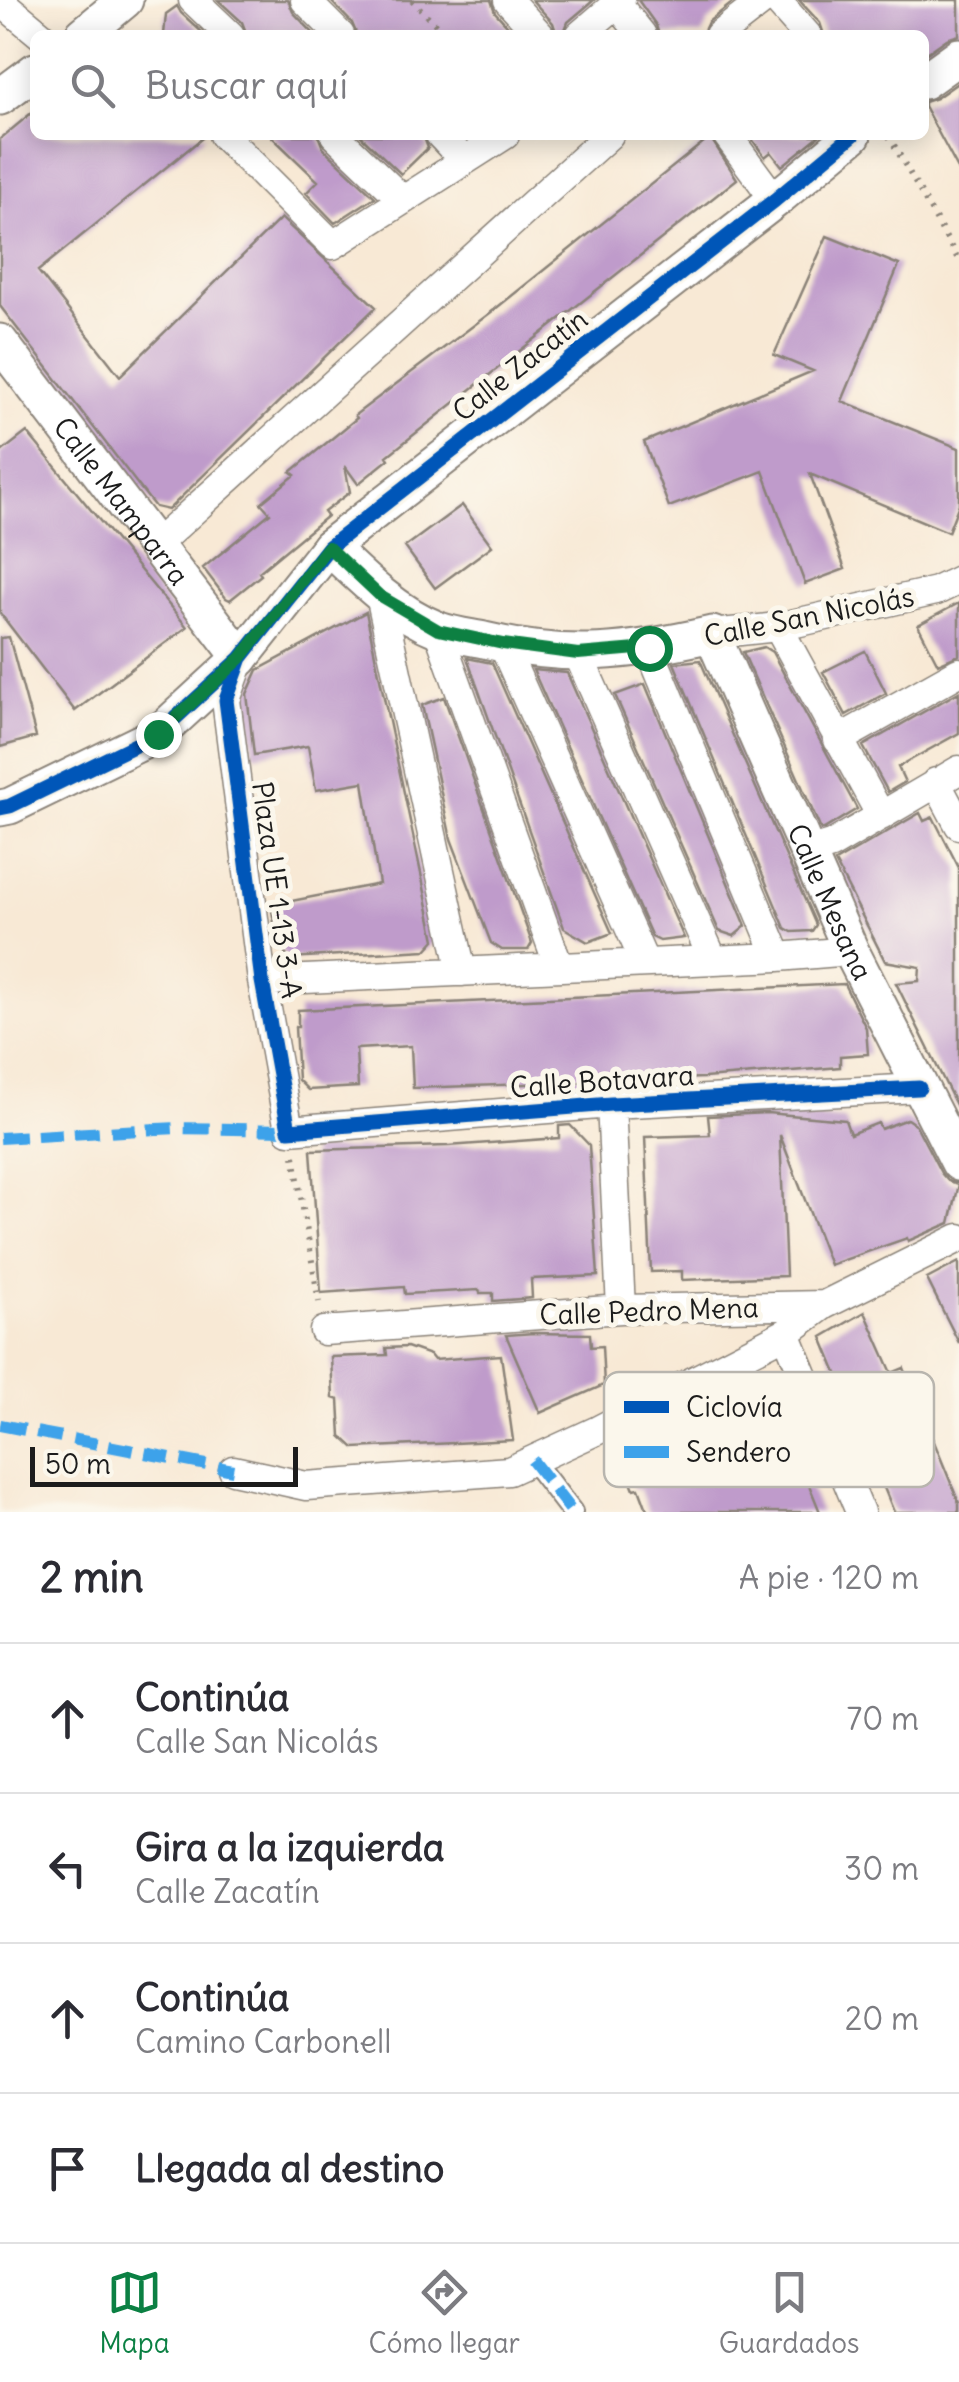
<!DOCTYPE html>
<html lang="es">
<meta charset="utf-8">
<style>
body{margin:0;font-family:Delius,sans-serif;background:#f7f7f7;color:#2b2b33}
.scale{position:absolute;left:30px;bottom:25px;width:268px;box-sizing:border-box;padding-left:10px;border:5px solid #1c1c1c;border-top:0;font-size:28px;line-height:35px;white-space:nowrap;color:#1c1c1c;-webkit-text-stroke:8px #fbf7ec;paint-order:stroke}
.stop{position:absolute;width:30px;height:30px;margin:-22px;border:8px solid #0b8043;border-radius:50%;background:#fff}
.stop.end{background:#0b8043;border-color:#fff;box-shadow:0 2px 10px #0008}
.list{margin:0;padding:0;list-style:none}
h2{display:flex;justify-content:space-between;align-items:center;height:130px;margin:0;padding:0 40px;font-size:42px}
h2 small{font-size:32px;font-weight:400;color:#7c7c81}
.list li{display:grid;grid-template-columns:65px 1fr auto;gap:30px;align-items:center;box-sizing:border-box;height:150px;padding:0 40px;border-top:2px solid #e1e1e2}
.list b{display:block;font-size:38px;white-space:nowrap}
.list p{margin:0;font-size:32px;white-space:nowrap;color:#7c7c81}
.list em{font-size:32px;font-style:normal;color:#7c7c81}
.icon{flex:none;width:55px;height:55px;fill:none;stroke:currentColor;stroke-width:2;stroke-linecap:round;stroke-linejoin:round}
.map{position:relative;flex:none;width:959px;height:1512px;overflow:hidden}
.search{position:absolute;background:#fff;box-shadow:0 5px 25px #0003;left:30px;right:30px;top:30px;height:110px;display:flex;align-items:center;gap:25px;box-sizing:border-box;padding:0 35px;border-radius:15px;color:#7c7c81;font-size:38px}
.sheet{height:730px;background:#fff}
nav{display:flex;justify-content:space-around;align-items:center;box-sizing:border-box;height:140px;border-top:2px solid #e1e1e2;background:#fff;font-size:28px;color:#7c7c81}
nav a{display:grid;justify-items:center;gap:5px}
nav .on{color:#0b8043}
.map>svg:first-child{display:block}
.building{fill:#bf9bcb}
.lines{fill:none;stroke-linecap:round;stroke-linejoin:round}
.pedestrian-casing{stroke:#8a8278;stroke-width:24}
.minor-casing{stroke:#8a8278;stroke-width:31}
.tertiary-casing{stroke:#8a8278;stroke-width:39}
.path{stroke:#8a8278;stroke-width:6;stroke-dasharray:2.5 8;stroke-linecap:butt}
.pedestrian{stroke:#fff;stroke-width:20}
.minor{stroke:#fff;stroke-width:28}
.tertiary{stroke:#fff;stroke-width:35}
.quiet{stroke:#3da2ea;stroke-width:12;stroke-dasharray:25 12;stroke-linecap:butt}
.cycleway-casing{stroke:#fbf7ec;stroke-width:21}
.cycleway{stroke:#0057b8;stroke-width:15}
.route{stroke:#0b8043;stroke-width:12}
.labels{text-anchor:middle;stroke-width:10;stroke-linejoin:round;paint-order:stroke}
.street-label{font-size:28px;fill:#1c1c1c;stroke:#fbf7ec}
.key{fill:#fbf7ec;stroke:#b8b5ae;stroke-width:2.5}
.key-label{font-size:28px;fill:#1c1c1c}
</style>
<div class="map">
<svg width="959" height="1512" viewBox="0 0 959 1512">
<rect width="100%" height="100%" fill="#fbf7ec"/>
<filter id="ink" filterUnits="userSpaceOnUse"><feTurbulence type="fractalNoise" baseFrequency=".01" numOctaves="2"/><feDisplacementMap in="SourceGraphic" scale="20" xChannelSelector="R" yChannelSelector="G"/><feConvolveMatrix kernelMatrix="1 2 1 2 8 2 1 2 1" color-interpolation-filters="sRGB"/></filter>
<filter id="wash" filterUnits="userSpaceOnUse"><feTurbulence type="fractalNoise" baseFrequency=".0048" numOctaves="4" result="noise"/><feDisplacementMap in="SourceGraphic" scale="40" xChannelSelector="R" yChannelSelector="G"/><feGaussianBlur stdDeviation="2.25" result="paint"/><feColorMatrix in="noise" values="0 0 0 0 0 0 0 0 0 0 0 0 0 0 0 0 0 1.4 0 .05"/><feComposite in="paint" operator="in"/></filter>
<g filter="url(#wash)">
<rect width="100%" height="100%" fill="#f8e9d5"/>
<g id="blocks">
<path class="building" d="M 218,0 L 288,0 L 293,12 L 315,35 L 247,35 L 242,22 Z
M 330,0 L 491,0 L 495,12 L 516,35 L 357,35 L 352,23 Z
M 532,0 L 594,0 L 568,22 L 563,35 L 557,35 L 553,23 Z
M 638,0 L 736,0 L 708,22 L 702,35 L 659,35 L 656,25 Z
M 799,0 L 959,0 L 959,35 L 947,39 L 924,55 L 924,35 L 824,35 L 820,23 Z
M 177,6 L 181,13 L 205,35 L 164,35 L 166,14 Z
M 959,82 L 959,171 L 924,106 L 924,102 L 936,98 Z
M 35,110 L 35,135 L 206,135 L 38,271 L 120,376 L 281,218 L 376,307 L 168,510 L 155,507 L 0,306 L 0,139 Z
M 270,135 L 318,135 L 323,148 L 375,197 L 335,223 L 306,193 L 318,181 Z
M 360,135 L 423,135 L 428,148 L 401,174 Z
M 749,135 L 820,135 L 782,166 L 771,152 L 765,157 Z
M 710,137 L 737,179 L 387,456 L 389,459 L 358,484 L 345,466 L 350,492 L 324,512 L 327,516 L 259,572 L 261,575 L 230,600 L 226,598 L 203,568 L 270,513 L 261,503 L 295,475 L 291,472 L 357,418 L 355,415 L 494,310 Z
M 827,236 L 899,265 L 842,401 L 959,448 L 959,504 L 948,532 L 810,474 L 845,569 L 805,584 L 763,471 L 669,507 L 644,442 L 813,371 L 774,355 Z
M 27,432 L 187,627 L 75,711 L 0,613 L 0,453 Z
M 462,505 L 492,546 L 435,588 L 405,547 Z
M 959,603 L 959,655 L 938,664 L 918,625 Z
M 366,612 L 435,940 L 426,950 L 289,958 L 278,947 L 271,905 L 379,884 L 363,782 L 316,790 L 308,746 L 254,755 L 247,694 L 258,670 Z
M 9,637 L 36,737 L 0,747 L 0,638 Z
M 764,647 L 772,652 L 857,809 L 824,829 L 821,830 L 743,652 Z
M 865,651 L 886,693 L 846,715 L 823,672 Z
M 467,658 L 492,663 L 612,933 L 588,942 L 564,928 Z
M 700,660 L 816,925 L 812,931 L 792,932 L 785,928 L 674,663 Z
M 533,670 L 567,673 L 684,938 L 660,941 L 652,937 Z
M 645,684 L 746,926 L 734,936 L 719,931 L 615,695 Z
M 959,692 L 959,733 L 898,767 L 905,782 L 888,792 L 863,746 Z
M 444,697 L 532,943 L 528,950 L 502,950 L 491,943 L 451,839 L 422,705 Z
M 920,813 L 924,821 L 933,817 L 959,868 L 959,1111 L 896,983 L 919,981 L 920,967 L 885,961 L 835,862 Z
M 844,984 L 866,1028 L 868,1054 L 840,1056 L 840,1067 L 704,1078 L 413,1088 L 411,1046 L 356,1049 L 358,1087 L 308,1090 L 298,1080 L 295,1027 L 298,1027 L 298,1010 Z
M 767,1113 L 845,1120 L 850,1134 L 878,1123 L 881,1129 L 907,1119 L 916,1125 L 941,1173 L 948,1181 L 959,1184 L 950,1223 L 908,1241 L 907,1238 L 830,1265 L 780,1135 L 786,1276 L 682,1280 L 682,1271 L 651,1272 L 645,1137 L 710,1135 L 708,1116 Z
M 570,1125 L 589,1145 L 598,1276 L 531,1279 L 532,1298 L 493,1301 L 493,1293 L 480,1293 L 479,1290 L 405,1294 L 404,1287 L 321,1293 L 311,1150 L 448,1146 L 559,1138 L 559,1126 Z
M 959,1262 L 959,1343 L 927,1279 Z
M 865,1312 L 892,1373 L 904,1368 L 959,1503 L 959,1512 L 894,1512 L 822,1337 Z
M 534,1333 L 590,1334 L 591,1347 L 602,1346 L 604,1385 L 540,1413 L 506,1335 Z
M 407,1347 L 430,1355 L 434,1360 L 501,1355 L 513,1440 L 354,1448 L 341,1436 L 339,1400 L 333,1398 L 331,1357 L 387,1355 L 386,1348 Z
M 756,1368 L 773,1376 L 790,1418 L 783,1421 L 820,1512 L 648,1512 L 639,1488 L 634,1489 L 622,1458 L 658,1456 L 657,1424 Z"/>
</g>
</g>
<g filter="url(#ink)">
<use href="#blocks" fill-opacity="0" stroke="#8a8278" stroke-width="2.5"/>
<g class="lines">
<g class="pedestrian-casing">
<path id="pedestrian" d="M 532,1460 L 572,1512"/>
</g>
<g class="minor-casing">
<path id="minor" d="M 193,0 L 230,35
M 305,0 L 340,35
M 508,0 L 540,35
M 614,0 L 642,35
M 776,0 L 807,35
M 0,1 L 41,35
M 580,35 L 621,0
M 719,35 L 764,0
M 223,135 L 333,245 L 505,135
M 335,135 L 403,200
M 440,135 L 457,153
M 727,135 L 775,200
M 153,547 L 609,135
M 380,595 L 462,972
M 778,627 L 881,816
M 438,630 L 559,967
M 712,634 L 778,627 L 936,591 L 959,580
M 503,645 L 645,963
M 649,648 L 778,957
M 578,654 L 713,960
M 240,661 L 226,700 L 262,981 L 289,1130 L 611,1104 L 919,1088
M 838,740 L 959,672
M 936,782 L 959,825
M 808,852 L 831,845 L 959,770
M 262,981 L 778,957 L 851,951
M 611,1104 L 621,1309
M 324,1331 L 621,1309 L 824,1305 L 959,1238
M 786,1333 L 860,1512
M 233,1470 L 306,1486 L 509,1471 L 598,1430 L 786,1333 L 824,1305"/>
</g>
<g class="tertiary-casing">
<g id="tertiary">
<path d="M 83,35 L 125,0"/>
<path d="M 924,81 L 959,56"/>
<path d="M 0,97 L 35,71"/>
<path id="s1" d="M 0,342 L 241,658"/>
<path id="s2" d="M 329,547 C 361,578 396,613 439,630 C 453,635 469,637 484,640 C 568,660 629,653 712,634 L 851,951 L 959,1163"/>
<path d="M 0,808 L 10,806 L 158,734 L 241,658 L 329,547 L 775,200 L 853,135"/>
</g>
</g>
<path class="path" d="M 412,0 L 446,35
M 889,136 L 959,261
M 294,1156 L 319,1302"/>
<use href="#pedestrian" class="pedestrian"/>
<use href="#minor" class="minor"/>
<use href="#tertiary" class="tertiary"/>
<path class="quiet" d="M 0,1138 L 176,1128 L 289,1130
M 0,1425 L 233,1470
M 532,1460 L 572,1512"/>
<g class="cycleway-casing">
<path id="cycleway" d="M 241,658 L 226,700 L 262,981 L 289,1130 L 611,1104 L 919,1088
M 0,808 L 10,806 L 158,734 L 241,658 L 329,547 L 775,200 L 853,135"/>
</g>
<use href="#cycleway" class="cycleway"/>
</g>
</g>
<g class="lines" filter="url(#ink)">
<path class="route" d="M 158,734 L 241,658 L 328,547 L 380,596 L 438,630 L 503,644 L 578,654 L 649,648"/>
</g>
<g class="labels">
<g class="street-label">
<text transform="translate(520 365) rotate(-38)" y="10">Calle Zacatín</text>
<text dy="10" stroke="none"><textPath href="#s1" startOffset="200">Calle Mamparra</textPath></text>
<text transform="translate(809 616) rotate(-11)" y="10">Calle San Nicolás</text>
<text transform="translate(277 890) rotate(82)" y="10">Plaza UE 1-13 3-A</text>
<text dy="10" stroke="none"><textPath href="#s2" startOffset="708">Calle Mesana</textPath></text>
<text transform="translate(602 1081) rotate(-4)" y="10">Calle Botavara</text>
<text transform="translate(649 1311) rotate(-2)" y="10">Calle Pedro Mena</text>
</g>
</g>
<rect x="604" y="1372" width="330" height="115" rx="15" class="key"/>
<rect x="624" y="1401" width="45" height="12" fill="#0057b8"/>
<rect x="624" y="1446" width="45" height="12" fill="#3da2ea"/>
<g class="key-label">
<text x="686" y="1417">Ciclovía</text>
<text x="686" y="1462">Sendero</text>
</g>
</svg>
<div class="scale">50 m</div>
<div class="stop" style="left:649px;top:648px"></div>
<div class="stop end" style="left:158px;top:734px"></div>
<div class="search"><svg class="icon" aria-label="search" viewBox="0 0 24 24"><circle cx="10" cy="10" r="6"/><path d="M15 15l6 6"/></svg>Buscar aquí</div>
</div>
<section class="sheet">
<h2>2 min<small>A pie · 120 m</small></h2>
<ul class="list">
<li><svg class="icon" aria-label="ahead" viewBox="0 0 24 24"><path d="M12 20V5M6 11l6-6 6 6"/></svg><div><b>Continúa</b><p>Calle San Nicolás</p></div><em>70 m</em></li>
<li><svg class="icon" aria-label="left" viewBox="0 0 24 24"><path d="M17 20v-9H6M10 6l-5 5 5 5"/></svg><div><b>Gira a la izquierda</b><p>Calle Zacatín</p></div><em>30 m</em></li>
<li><svg class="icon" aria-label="ahead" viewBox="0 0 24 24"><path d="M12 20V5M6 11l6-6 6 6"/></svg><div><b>Continúa</b><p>Camino Carbonell</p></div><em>20 m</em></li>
<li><svg class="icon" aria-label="arrive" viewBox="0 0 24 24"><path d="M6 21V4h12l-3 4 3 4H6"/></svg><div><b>Llegada al destino</b></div></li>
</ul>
</section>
<nav>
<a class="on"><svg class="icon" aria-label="map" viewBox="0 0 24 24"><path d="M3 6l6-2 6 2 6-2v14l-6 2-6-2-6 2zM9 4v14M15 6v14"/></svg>Mapa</a>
<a><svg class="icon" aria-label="directions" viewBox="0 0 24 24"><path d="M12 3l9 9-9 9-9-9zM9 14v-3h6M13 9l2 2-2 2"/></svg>Cómo llegar</a>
<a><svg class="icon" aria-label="saved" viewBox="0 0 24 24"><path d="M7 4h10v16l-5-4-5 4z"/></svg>Guardados</a>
</nav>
